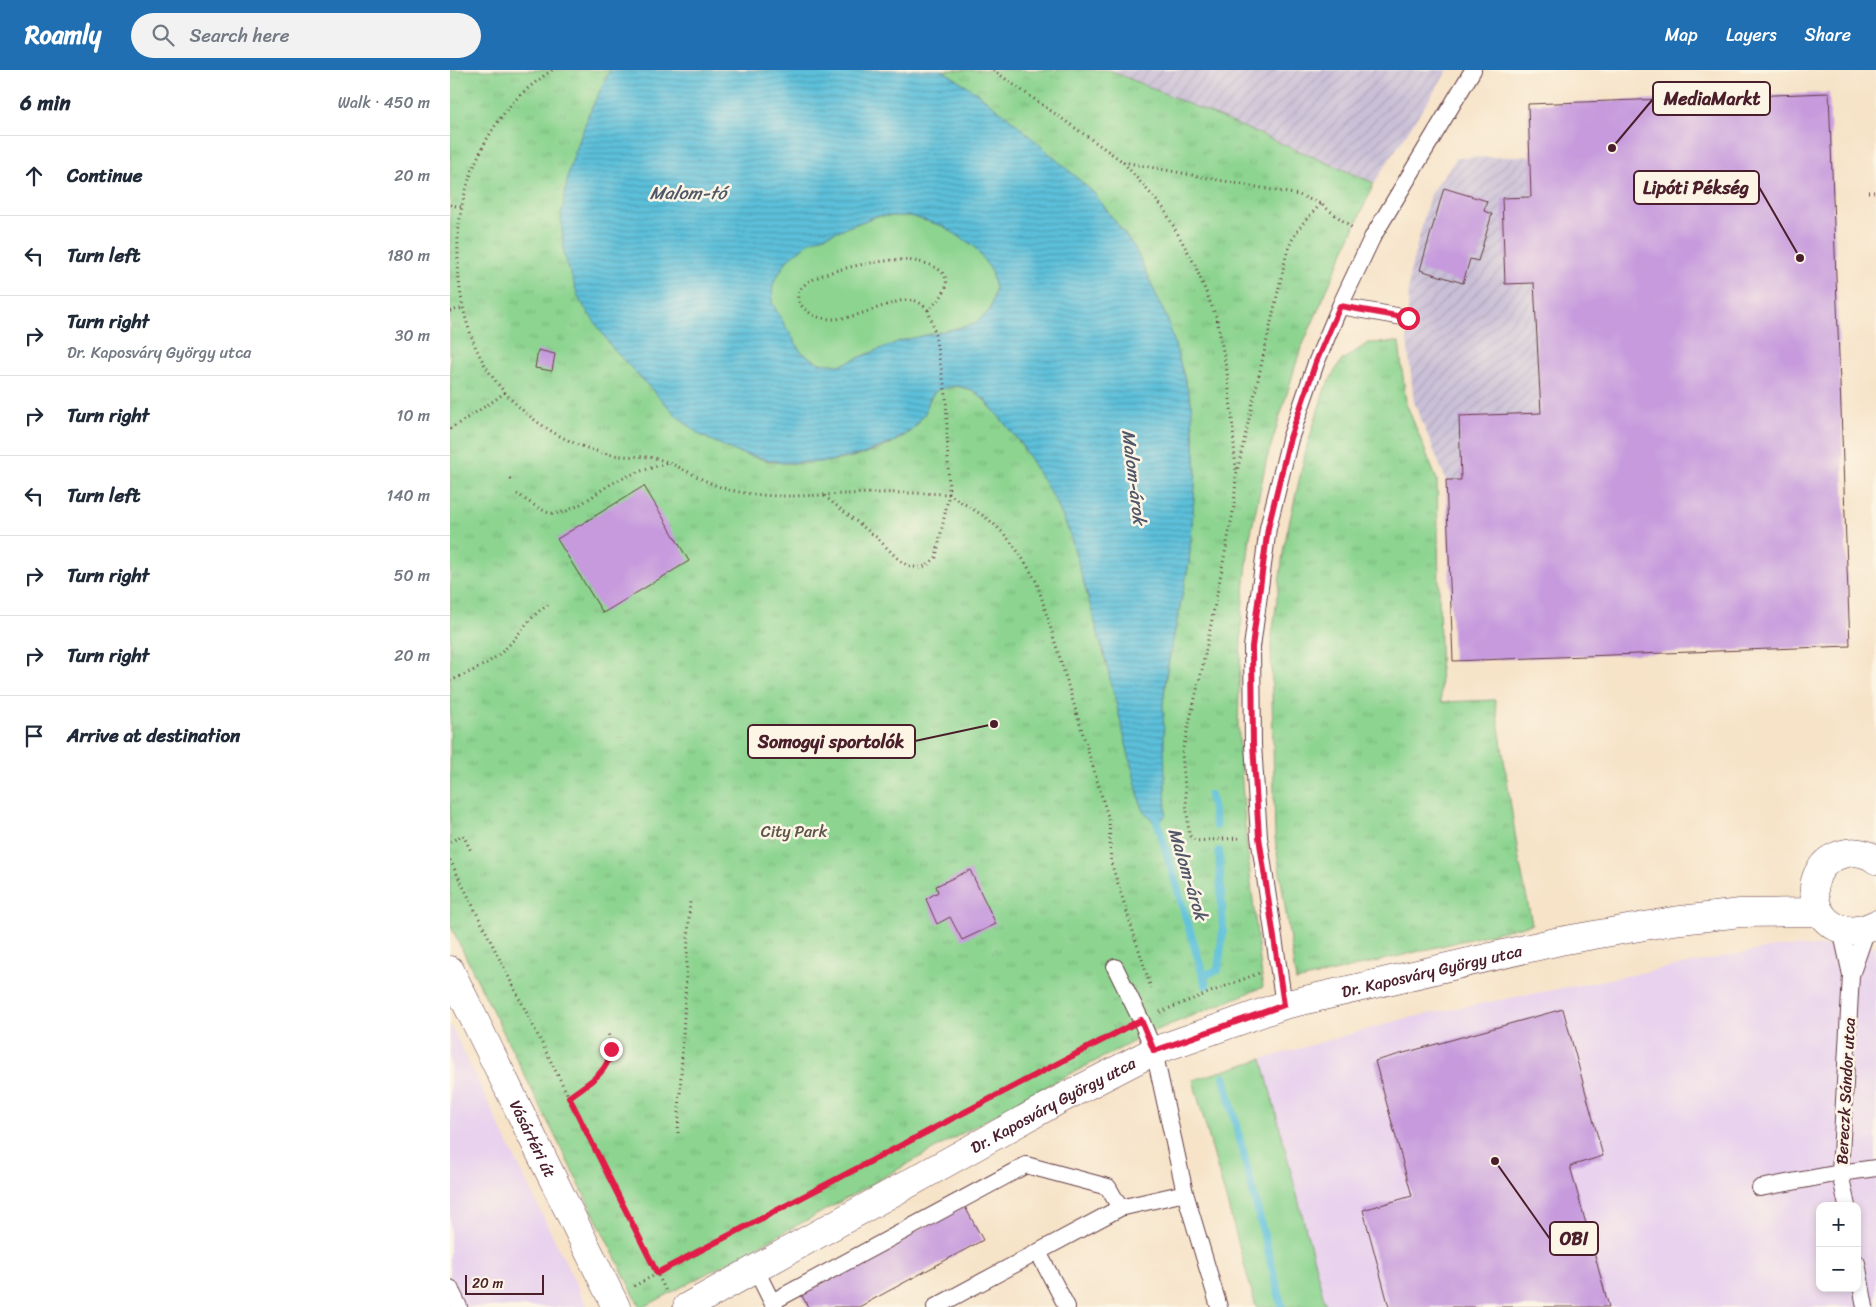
<!DOCTYPE html>
<meta charset="utf-8">
<style>
body{margin:0;font-family:Sriracha,sans-serif;background:#f2f2f3;color:#1f2937}
.controls{position:absolute;right:15px;bottom:15px;display:grid;overflow:hidden;border-radius:10px;box-shadow:0 2px 8px #0003}
.controls button{width:45px;height:45px;display:grid;place-items:center;padding:0;border:0;border-bottom:1px solid #e0e1e3;background:#fff;color:#1f2937;font:25px sans-serif}
.scale{position:absolute;left:15px;bottom:12px;width:79px;box-sizing:border-box;padding-left:5px;border:2px solid #4a1f2b;border-top:0;font-size:14px;line-height:18px;white-space:nowrap;color:#4a1f2b;-webkit-text-stroke:4px #fcf5e5;paint-order:stroke}
.stop{position:absolute;width:15px;height:15px;margin:-11px;border:4px solid #e11d48;border-radius:50%;background:#fff}
.stop.end{background:#e11d48;border-color:#fff;box-shadow:0 1px 5px #0008}
.list{margin:0;padding:0;list-style:none}
h2{display:flex;justify-content:space-between;align-items:center;height:65px;margin:0;padding:0 20px;font-size:21px}
h2 small{font-size:16px;font-weight:400;color:#747a83}
.list li{display:grid;grid-template-columns:32px 1fr auto;gap:15px;align-items:center;box-sizing:border-box;height:80px;padding:0 20px;border-top:1px solid #e0e1e3}
.list b{display:block;font-size:19px;white-space:nowrap}
.list p{margin:0;font-size:16px;white-space:nowrap;color:#747a83}
.list em{font-size:16px;font-style:normal;color:#747a83}
.icon{flex:none;width:28px;height:28px;fill:none;stroke:currentColor;stroke-width:2;stroke-linecap:round;stroke-linejoin:round}
.map{position:relative;flex:none;width:1426px;height:1237px;overflow:hidden}
header{display:flex;align-items:center;gap:30px;box-sizing:border-box;height:70px;padding:0 25px;background:#1f6fb2;color:#fff}
header strong{font-size:24px}
nav{display:flex;gap:28px;margin-inline-start:auto;font-size:18px}
.search{width:350px;height:45px;background:#f2f2f3;display:flex;align-items:center;gap:12px;box-sizing:border-box;padding:0 18px;border-radius:28px;color:#747a83;font-size:19px}
main{display:flex}
aside{flex:1;background:#fff}
.map>svg:first-child{display:block}
.built{fill:#e8d2ee;fill-rule:evenodd}
.industrial{fill:url(#industrial-furrows)}
.grass{fill:#8cd490;stroke:#6b7a5e}
.park{fill:url(#park-tufts);stroke:#6b7a5e}
.water{fill:url(#water-rules);stroke:#537082;fill-rule:evenodd}
.lines{fill:none;stroke-linecap:round;stroke-linejoin:round}
.stream{stroke:#5cc0da;stroke-width:8}
.building{fill:#c69add}
.service-casing{stroke:#643c43;stroke-width:18}
.minor-casing{stroke:#643c43;stroke-width:29}
.tertiary-casing{stroke:#643c43;stroke-width:29}
.path{stroke:#643c43;stroke-width:3;stroke-dasharray:1 4;stroke-linecap:butt}
.service{stroke:#fff;stroke-width:16}
.minor{stroke:#fff;stroke-width:28}
.tertiary{stroke:#fff;stroke-width:28}
.route{stroke:#e11d48;stroke-width:6}
.labels{text-anchor:middle;stroke-width:5;stroke-linejoin:round;paint-order:stroke}
.park-label{font-size:16px;fill:#5e5549;stroke:#fcf5e5}
.street-label{font-size:16px;fill:#4a1f2b;stroke:#fcf5e5}
.water-label{font-size:18px;font-style:italic;fill:#505768;stroke:#fcf5e5}
.leader{fill:none;stroke:#4a1f2b;stroke-width:2}
.callout-dot{fill:#4a1f2b;stroke:#fcf5e5;stroke-width:2}
.callout{fill:#fcf5e5;stroke:#4a1f2b;stroke-width:2}
.callout-label{font-size:18px;text-anchor:middle;font-weight:bold;fill:#4a1f2b}
</style>
<header>
<strong>Roamly</strong>
<div class="search"><svg class="icon" aria-label="search" viewBox="0 0 24 24"><circle cx="10" cy="10" r="6"/><path d="M15 15l6 6"/></svg>Search here</div>
<nav><a>Map</a><a>Layers</a><a>Share</a></nav>
</header>
<main>
<aside>
<h2>6 min<small>Walk · 450 m</small></h2>
<ul class="list">
<li><svg class="icon" aria-label="ahead" viewBox="0 0 24 24"><path d="M12 20V5M6 11l6-6 6 6"/></svg><div><b>Continue</b></div><em>20 m</em></li>
<li><svg class="icon" aria-label="left" viewBox="0 0 24 24"><path d="M17 20v-9H6M10 6l-5 5 5 5"/></svg><div><b>Turn left</b></div><em>180 m</em></li>
<li><svg class="icon" aria-label="right" viewBox="0 0 24 24"><path d="M7 20v-9h11M14 6l5 5-5 5"/></svg><div><b>Turn right</b><p>Dr. Kaposváry György utca</p></div><em>30 m</em></li>
<li><svg class="icon" aria-label="right" viewBox="0 0 24 24"><path d="M7 20v-9h11M14 6l5 5-5 5"/></svg><div><b>Turn right</b></div><em>10 m</em></li>
<li><svg class="icon" aria-label="left" viewBox="0 0 24 24"><path d="M17 20v-9H6M10 6l-5 5 5 5"/></svg><div><b>Turn left</b></div><em>140 m</em></li>
<li><svg class="icon" aria-label="right" viewBox="0 0 24 24"><path d="M7 20v-9h11M14 6l5 5-5 5"/></svg><div><b>Turn right</b></div><em>50 m</em></li>
<li><svg class="icon" aria-label="right" viewBox="0 0 24 24"><path d="M7 20v-9h11M14 6l5 5-5 5"/></svg><div><b>Turn right</b></div><em>20 m</em></li>
<li><svg class="icon" aria-label="arrive" viewBox="0 0 24 24"><path d="M6 21V4h12l-3 4 3 4H6"/></svg><div><b>Arrive at destination</b></div></li>
</ul>
</aside>
<div class="map">
<svg width="1426" height="1237" viewBox="0 0 1426 1237">
<defs>
<pattern id="industrial-furrows" width="10" height="10" patternUnits="userSpaceOnUse" patternTransform="scale(1.25)"><rect width="10" height="10" fill="#c9bfd7"/><path d="M-1 1l2-2M0 10L10 0M9 11l2-2" fill="none" stroke="#aea4b9"/></pattern>
<pattern id="park-tufts" width="24" height="20" patternUnits="userSpaceOnUse" patternTransform="scale(1.25)"><rect width="24" height="20" fill="#8cd490"/><path d="M3 7l-1-3M5 7V3M7 7l1-3M15 17l-1-3M17 17v-4M19 17l1-3" fill="none" stroke="#7ab67c"/></pattern>
<pattern id="water-rules" width="6" height="5" patternUnits="userSpaceOnUse" patternTransform="scale(1.25)"><rect width="6" height="5" fill="#5cc0da"/><path d="M0 2.5h6" fill="none" stroke="#4e9bb1"/></pattern>
</defs>
<rect width="100%" height="100%" fill="#fcf5e5"/>
<filter id="ink" filterUnits="userSpaceOnUse"><feTurbulence type="fractalNoise" baseFrequency=".02" numOctaves="2"/><feDisplacementMap in="SourceGraphic" scale="10" xChannelSelector="R" yChannelSelector="G"/><feConvolveMatrix kernelMatrix="1 2 1 2 8 2 1 2 1" color-interpolation-filters="sRGB"/></filter>
<filter id="wash" filterUnits="userSpaceOnUse"><feTurbulence type="fractalNoise" baseFrequency=".0096" numOctaves="4" result="noise"/><feDisplacementMap in="SourceGraphic" scale="20" xChannelSelector="R" yChannelSelector="G"/><feGaussianBlur stdDeviation="1.12" result="paint"/><feColorMatrix in="noise" values="0 0 0 0 0 0 0 0 0 0 0 0 0 0 0 0 0 1.4 0 .05"/><feComposite in="paint" operator="in"/></filter>
<g filter="url(#wash)">
<rect width="100%" height="100%" fill="#f6e3c8"/>
<path class="built" d="M 1426,876 L 1426,1237 L 876,1237 L 812,989 L 957,948 L 1325,877 ZM 1370,1136 L 1407,1136 L 1407,1218 L 1370,1218 Z
M 0,954 L 137,1237 L 0,1237 Z"/>
<path class="industrial" d="M 659,0 L 998,0 L 924,113 Z
M 1080,86 L 1093,407 L 996,410 L 964,332 L 957,269 L 959,207 L 980,124 L 1007,88 Z"/>
<path class="grass" d="M 427,146 L 460,146 L 493,156 L 524,176 L 541,200 L 545,219 L 540,240 L 525,254 L 450,271 L 391,295 L 369,293 L 351,282 L 321,233 L 323,214 L 337,190 L 361,171 Z
M 812,989 L 876,1237 L 806,1237 L 743,1010 Z"/>
<path class="park" d="M 0,0 L 160,0 L 138,46 L 286,382 C 301,386 318,392 334,393 C 374,395 431,387 463,359 C 474,350 479,323 489,319 C 519,309 533,328 551,349 C 577,380 605,424 619,462 C 629,490 635,520 644,549 C 662,612 677,676 692,739 L 713,634 L 717,599 L 739,493 L 746,402 L 741,331 L 718,251 L 685,178 L 644,123 L 564,52 L 523,20 L 492,0 L 659,0 L 924,113 L 850,281 L 816,392 L 800,467 L 792,540 L 788,654 L 796,770 L 813,917 L 704,961 L 597,1016 L 359,1149 L 194,1237 L 190,1237 L 0,855 Z
M 949,272 L 956,333 L 987,410 L 991,632 L 1045,630 L 1069,790 L 1082,854 L 846,911 L 825,768 L 821,574 L 834,476 L 857,376 L 875,318 L 891,291 L 918,273 Z"/>
<path class="water" d="M 160,0 L 492,0 L 523,20 L 564,52 L 644,123 L 685,178 L 718,251 L 741,331 L 746,402 L 739,493 L 717,599 L 713,634 L 716,745 L 707,756 L 692,739 L 654,584 L 619,461 L 605,430 L 569,371 L 535,330 L 523,320 L 506,316 L 487,320 L 480,328 L 475,343 L 463,359 L 443,372 L 413,384 L 375,392 L 332,393 L 286,382 L 250,365 L 227,346 L 163,279 L 129,229 L 114,184 L 111,147 L 119,100 L 138,46 ZM 427,146 L 460,146 L 493,156 L 524,176 L 541,200 L 545,219 L 540,240 L 525,254 L 450,271 L 391,295 L 369,293 L 351,282 L 322,233 L 323,214 L 337,190 L 361,171 Z"/>
<g class="lines">
<path class="stream" d="M 760,725 L 766,756
M 706,747 L 756,915
M 754,905 L 768,900 L 773,861 L 769,781
M 774,1007 L 832,1237"/>
</g>
<g id="blocks">
<path class="building" d="M 1379,23 L 1400,576 L 1003,591 L 996,410 L 1011,410 L 1009,346 L 1091,343 L 1084,213 L 1055,214 L 1052,128 L 1081,127 L 1078,34 Z
M 994,118 L 1037,131 L 1034,141 L 1042,144 L 1028,191 L 1020,189 L 1013,213 L 970,200 Z
M 88,280 L 105,284 L 102,301 L 85,298 Z
M 194,416 L 239,491 L 153,543 L 107,469 Z
M 520,800 L 546,854 L 512,870 L 500,847 L 487,854 L 476,829 L 488,822 L 486,816 Z
M 1113,939 L 1153,1086 L 1120,1096 L 1159,1237 L 939,1237 L 913,1140 L 962,1126 L 925,991 Z
M 514,1135 L 533,1170 L 409,1237 L 358,1237 L 351,1224 Z"/>
</g>
</g>
<g filter="url(#ink)">
<use href="#blocks" fill-opacity="0" stroke="#643c43" stroke-width="1"/>
<g class="lines">
<g class="service-casing">
<path id="service" d="M 890,236 L 958,248
M 1391,859 L 1401,905 L 1390,1103 L 1397,1136
M 665,897 L 691,950 L 704,981 L 735,1123 L 769,1237
M 1401,905 L 1417,859
M 834,935 L 809,767 L 803,674 L 802,577 L 818,458 L 840,369 L 866,293 L 890,236 L 922,168 L 1023,0
M 1310,1118 L 1390,1103 L 1426,1098
M 588,1182 L 617,1237
M 1407,1193 L 1415,1237
M 306,1200 L 322,1232
M 0,1218 L 9,1237
M 325,1237 L 322,1232 L 576,1095 L 658,1117 L 670,1138
M 485,1237 L 670,1138 L 735,1123"/>
</g>
<g class="minor-casing">
<g id="minor">
<path d="M 1426,790 C 1419,784 1407,781 1397,783 C 1338,794 1365,885 1426,854"/>
<path id="s1" d="M 237,1237 L 607,1031 L 704,981 L 834,935 L 1110,871 L 1223,851 L 1290,843 L 1368,842"/>
</g>
</g>
<g class="tertiary-casing">
<g id="tertiary">
<path id="s2" d="M 0,900 L 166,1237"/>
</g>
</g>
<path class="path" d="M 102,0 C 85,12 68,25 55,42 C 25,80 6,134 8,183 C 8,211 11,238 21,265 C 41,324 98,371 158,384 C 173,388 189,385 204,388 C 230,394 251,412 277,419 C 315,430 359,425 398,424 C 432,422 466,423 499,424 L 486,487 L 478,495 L 470,498 L 459,496 L 448,489 L 426,467 L 373,425
M 543,0 L 672,91 L 714,139 L 745,195 L 767,249 L 777,302 L 782,347 L 786,401
M 673,92 L 849,125 L 871,134 L 904,159
M 1418,122 L 1426,122
M 0,135 L 12,137
M 478,240 C 473,235 468,231 462,230 C 453,229 444,233 436,235 C 412,243 378,259 356,240 C 352,237 348,232 348,228 C 344,203 427,191 445,190 C 482,189 520,205 478,240 L 483,255 L 496,325 L 499,424 C 512,433 527,441 539,450 C 560,467 574,489 587,513 L 659,750 L 661,792 L 701,918
M 0,241 L 13,238
M 0,359 L 45,330 L 55,322
M 60,409 L 63,409
M 67,424 C 75,429 91,441 100,443 C 123,446 146,421 165,412 C 182,403 200,398 219,393
M 0,611 C 20,602 38,595 54,580 C 70,565 79,546 98,535
M 789,768 L 746,771 L 739,765 L 732,683 L 753,595 L 784,437 L 786,406 L 837,182 C 845,160 855,150 871,134
M 0,772 L 13,765 L 21,781
M 0,790 L 216,1221
M 710,942 L 809,903
M 119,1027 C 132,1017 154,1006 159,990 C 162,981 160,971 158,962
M 228,1063 L 240,830
M 184,1216 L 673,960"/>
<use href="#service" class="service"/>
<use href="#minor" class="minor"/>
<use href="#tertiary" class="tertiary"/>
</g>
</g>
<g class="lines" filter="url(#ink)">
<path class="route" d="M 161,979 C 158,1004 138,1013 119,1027 L 207,1203 L 691,950 L 704,981 L 834,935 L 809,767 L 803,674 L 802,577 L 818,458 L 840,368 L 866,292 L 890,236 L 958,248"/>
</g>
<g class="labels">
<g class="park-label">
<text x="344" y="767">City Park</text>
</g>
<g class="street-label">
<text dy="6" stroke="none"><textPath href="#s1" startOffset="822">Dr. Kaposváry György utca</textPath></text>
<text transform="translate(1395 1021) rotate(-87)" y="6">Bereczk Sándor utca</text>
<text dy="6" stroke="none"><textPath href="#s1" startOffset="418">Dr. Kaposváry György utca</textPath></text>
<text dy="6" stroke="none"><textPath href="#s2" startOffset="188">Vásártéri út</textPath></text>
</g>
<g class="water-label">
<text x="238" y="129">Malom-tó</text>
<text transform="translate(684 407) rotate(83)" y="6">Malom-árok</text>
<text transform="translate(738 804) rotate(73)" y="6">Malom-árok</text>
</g>
</g>
<path class="leader" d="M1162 78L1203 29M1350 188L1309 117M544 654L465 671M1045 1091L1100 1169"/>
<g class="callout-dot">
<circle cx="1162" cy="78" r="5"/>
<circle cx="1350" cy="188" r="5"/>
<circle cx="544" cy="654" r="5"/>
<circle cx="1045" cy="1091" r="5"/>
</g>
<g class="callout">
<rect x="1203" y="12" width="117" height="33" rx="5"/>
<rect x="1184" y="101" width="125" height="33" rx="5"/>
<rect x="298" y="655" width="167" height="33" rx="5"/>
<rect x="1100" y="1152" width="48" height="33" rx="5"/>
</g>
<g class="callout-label">
<text x="1262" y="35">MediaMarkt</text>
<text x="1246" y="124">Lipóti Pékség</text>
<text x="381" y="678">Somogyi sportolók</text>
<text x="1124" y="1175">OBI</text>
</g>
</svg>
<div class="controls">
<button>+</button>
<button>−</button>
</div>
<div class="scale">20 m</div>
<div class="stop" style="left:958px;top:248px"></div>
<div class="stop end" style="left:161px;top:979px"></div>
</div>
</main>
